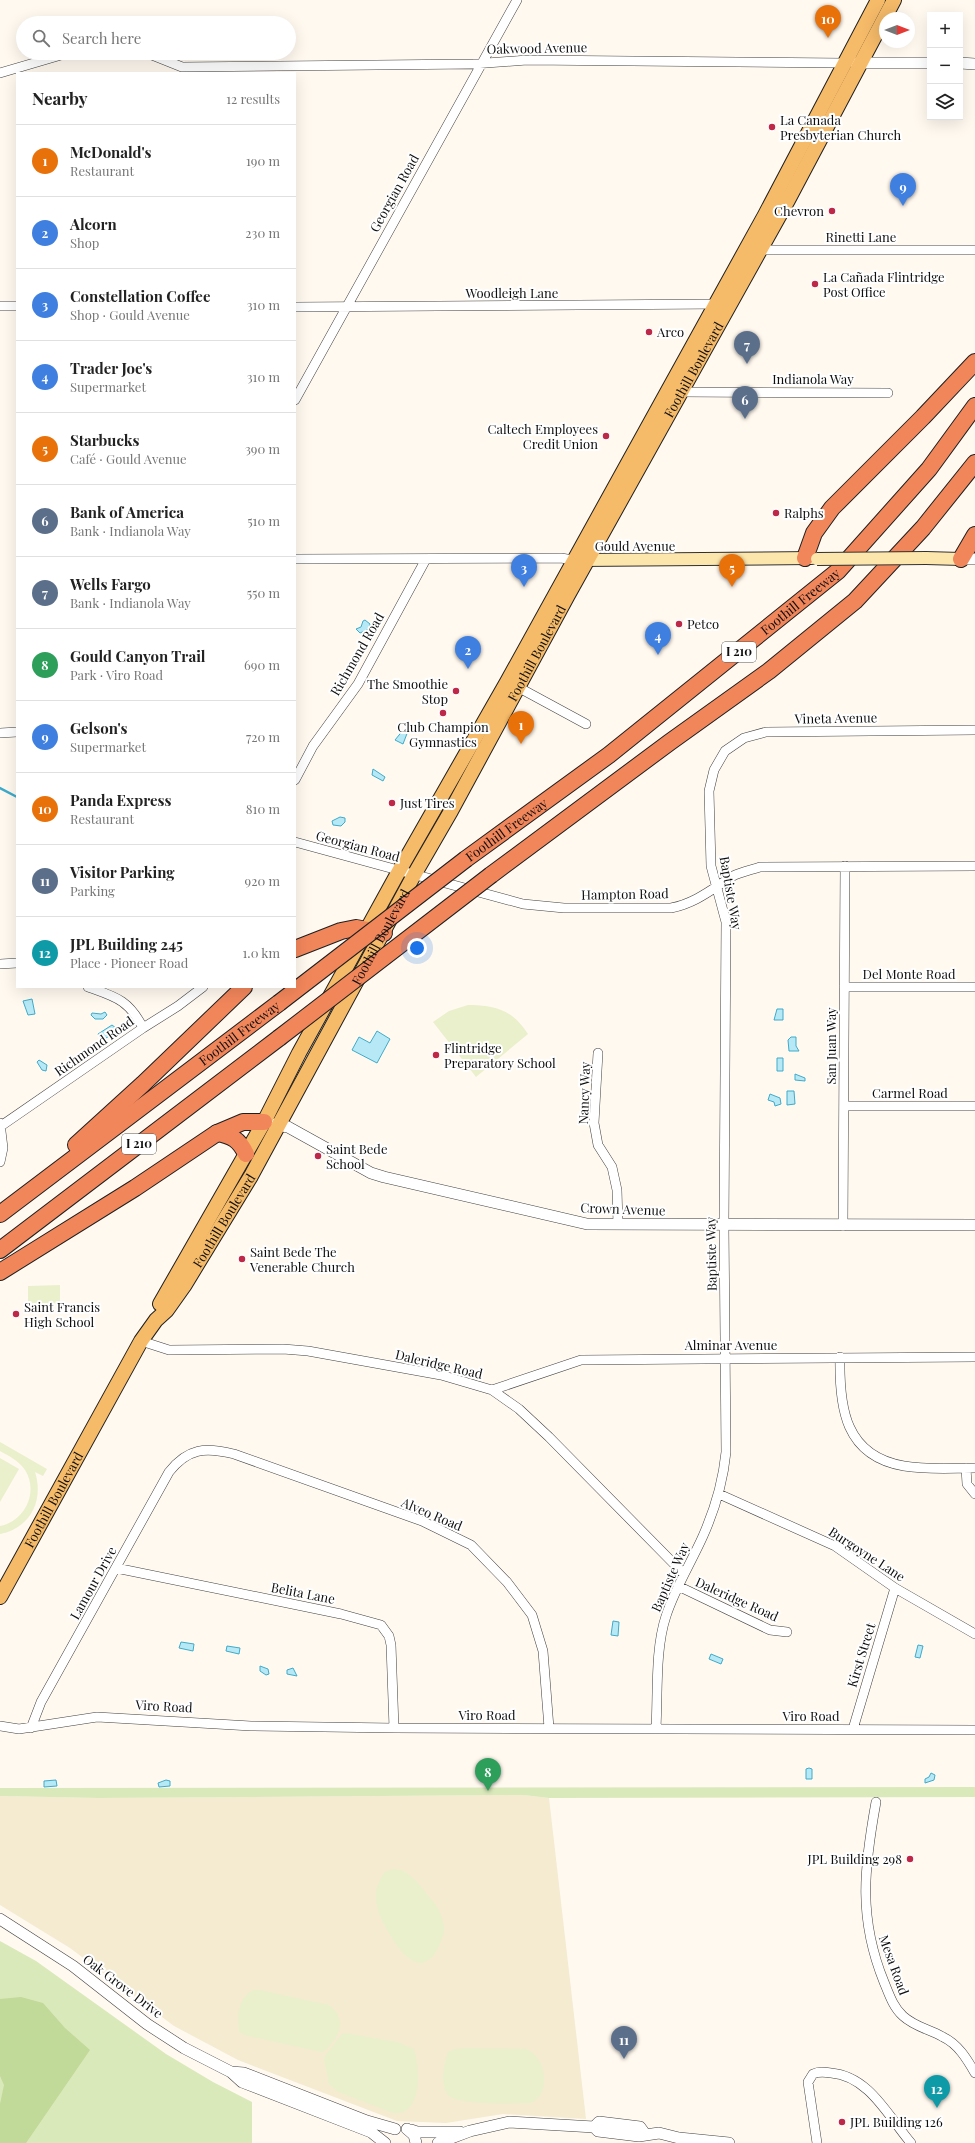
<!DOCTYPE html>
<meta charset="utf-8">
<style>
body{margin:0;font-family:"Playfair Display",serif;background:#f2f2f2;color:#222}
.controls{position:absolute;right:12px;top:12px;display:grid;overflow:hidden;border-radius:0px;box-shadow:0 4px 16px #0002}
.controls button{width:36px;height:36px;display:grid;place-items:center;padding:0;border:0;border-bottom:1px solid #e0e0e0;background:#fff;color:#222;font:20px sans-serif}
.compass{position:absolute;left:879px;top:12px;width:36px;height:36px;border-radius:50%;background:#fff;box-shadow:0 4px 16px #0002;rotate:90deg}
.you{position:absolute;left:417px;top:948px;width:14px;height:14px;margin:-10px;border:3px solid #fff;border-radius:50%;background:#1a73e8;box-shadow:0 0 0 6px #1a73e833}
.badge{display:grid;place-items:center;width:26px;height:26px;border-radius:50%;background:#0f766e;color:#fff;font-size:13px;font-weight:700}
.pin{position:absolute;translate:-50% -33px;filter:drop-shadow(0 1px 2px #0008)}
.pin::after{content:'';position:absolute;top:21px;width:14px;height:12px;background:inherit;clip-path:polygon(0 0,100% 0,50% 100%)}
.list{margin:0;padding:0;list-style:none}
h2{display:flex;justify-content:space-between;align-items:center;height:52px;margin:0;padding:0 16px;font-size:17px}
h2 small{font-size:13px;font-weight:400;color:#767676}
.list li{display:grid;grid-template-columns:26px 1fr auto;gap:12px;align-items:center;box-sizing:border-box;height:72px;padding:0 16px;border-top:1px solid #e0e0e0}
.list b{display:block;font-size:15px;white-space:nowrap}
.list p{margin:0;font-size:13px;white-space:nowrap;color:#767676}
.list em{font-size:13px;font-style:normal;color:#767676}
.icon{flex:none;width:22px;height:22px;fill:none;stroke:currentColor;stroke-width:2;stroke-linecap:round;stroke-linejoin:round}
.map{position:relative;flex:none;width:975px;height:2143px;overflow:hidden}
.search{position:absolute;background:#fff;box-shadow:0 4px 16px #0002;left:16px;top:16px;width:280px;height:44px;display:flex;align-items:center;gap:10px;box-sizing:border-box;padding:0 14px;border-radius:22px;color:#767676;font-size:15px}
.panel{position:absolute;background:#fff;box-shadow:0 4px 16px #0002;left:16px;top:72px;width:280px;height:916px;border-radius:0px}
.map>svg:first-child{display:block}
.farmland{fill:#f4ebd0}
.green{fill:#dae9ba}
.forest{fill:#c1d999}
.pitch{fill:#eaf0cc}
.water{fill:#b6e9f5;stroke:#3eabcb}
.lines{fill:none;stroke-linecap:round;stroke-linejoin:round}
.stream{stroke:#3eabcb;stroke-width:2.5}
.minor-casing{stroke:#414141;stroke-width:10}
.tertiary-casing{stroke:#414141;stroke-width:12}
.secondary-casing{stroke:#303030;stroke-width:14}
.primary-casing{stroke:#1f1f1f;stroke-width:16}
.motorway-casing{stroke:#1f1f1f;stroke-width:18}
.minor{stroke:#fff;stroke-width:9}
.tertiary{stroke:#fff;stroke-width:11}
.secondary{stroke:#fde6ac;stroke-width:12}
.primary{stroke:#f6bb69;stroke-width:14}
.motorway{stroke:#f2865b;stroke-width:16}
.secondary-bridge-casing{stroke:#303030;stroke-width:14;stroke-linecap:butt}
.motorway-bridge-casing{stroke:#1f1f1f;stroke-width:18;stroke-linecap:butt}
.secondary-bridge{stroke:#fde6ac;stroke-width:12}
.motorway-bridge{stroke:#f2865b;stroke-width:16}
.poi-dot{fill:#bd2849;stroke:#fff;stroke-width:1.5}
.labels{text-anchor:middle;stroke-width:4;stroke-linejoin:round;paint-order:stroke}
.shield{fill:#fff;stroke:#565656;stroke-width:1}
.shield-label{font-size:12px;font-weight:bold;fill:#0e0e0e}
.street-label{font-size:13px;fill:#0e0e0e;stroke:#fff}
.poi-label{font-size:13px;fill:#0e0e0e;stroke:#fff;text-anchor:start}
</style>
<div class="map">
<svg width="975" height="2143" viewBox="0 0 975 2143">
<rect width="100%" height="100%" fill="#fff9f0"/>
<path class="farmland" d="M 523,1795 L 549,1798 L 586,2119 L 503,2114 L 446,2123 L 397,2121 L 238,2060 L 174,2026 L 70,1948 L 0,1905 L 0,1796 L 98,1798 Z"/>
<path class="green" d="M 975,1787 L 975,1797 L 549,1798 L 523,1795 L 98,1798 L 0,1796 L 0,1788 Z
M 0,1941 L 36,1961 L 166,2054 L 213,2082 L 252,2102 L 252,2143 L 0,2143 Z"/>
<path class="forest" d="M 21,1997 L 43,2003 L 65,2028 L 90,2050 L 26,2143 L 0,2143 L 0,2104 L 4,2085 L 0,2076 L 0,1999 Z"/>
<path class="pitch" d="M 468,1005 C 495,1005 513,1010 528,1034 L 476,1077 L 433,1022 L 449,1011 Z
M 60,1285 L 60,1304 L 28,1304 L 28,1286 Z
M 0,1442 L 47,1469 L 43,1476 L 35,1472 C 44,1500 31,1528 0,1534 L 0,1526 C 25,1521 39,1492 25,1470 C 19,1461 9,1456 0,1451 Z
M 0,1458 L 19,1469 L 0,1502 Z
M 393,1869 C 410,1869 420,1886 430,1898 C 440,1909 448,1925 442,1939 C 428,1976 409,1965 392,1938 C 379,1917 367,1895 385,1872 Z
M 254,1990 L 260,1990 L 329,2005 C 344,2017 343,2031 331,2044 C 328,2048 326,2051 321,2052 L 244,2035 L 239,2031 C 237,2015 238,1997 254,1990 Z
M 345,2033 L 397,2042 L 414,2049 C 420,2068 423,2116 393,2113 L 338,2092 L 329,2084 L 324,2059 L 327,2053 L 342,2034 Z
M 468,2048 L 527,2049 C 547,2059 551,2094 531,2103 C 515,2103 454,2106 447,2094 C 440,2083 444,2064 448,2052 L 455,2049 Z"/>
<path class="water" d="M 365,620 L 370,624 L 369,629 L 360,633 L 356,629 L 361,627 L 363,621 Z
M 404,729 L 408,731 L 403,744 L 395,740 Z
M 373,769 L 385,777 L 383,781 L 372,775 Z
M 340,817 L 345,818 L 345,822 L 341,826 L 333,825 L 332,821 Z
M 32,999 L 35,1014 L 28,1015 L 23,1001 Z
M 777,1009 L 783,1009 L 783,1020 L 774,1020 Z
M 105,1012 L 107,1015 L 103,1019 L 95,1019 L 91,1015 L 92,1013 L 101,1014 Z
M 112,1025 L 116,1028 L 116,1031 L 102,1041 L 98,1034 Z
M 377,1031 L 390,1039 L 377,1063 L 352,1050 L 359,1037 L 370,1043 Z
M 791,1037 L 796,1037 L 796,1046 L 799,1051 L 789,1051 L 788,1040 Z
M 777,1058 L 783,1058 L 783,1071 L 777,1071 Z
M 39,1060 L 47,1065 L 46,1071 L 42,1070 L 37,1062 Z
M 795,1074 L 805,1078 L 805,1081 L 795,1080 Z
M 787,1091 L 794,1091 L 795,1104 L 787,1105 Z
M 770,1094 L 780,1098 L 781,1104 L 775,1106 L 774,1102 L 768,1100 Z
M 613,1621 L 619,1622 L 618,1636 L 611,1635 Z
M 181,1642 L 194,1644 L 193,1651 L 179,1648 Z
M 918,1645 L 923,1646 L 920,1658 L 915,1657 Z
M 227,1646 L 240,1648 L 239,1654 L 226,1651 Z
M 711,1654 L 723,1659 L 721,1664 L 709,1659 Z
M 260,1666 L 268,1669 L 269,1674 L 266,1675 L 260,1671 Z
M 293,1668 L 297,1676 L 287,1674 L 287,1670 Z
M 809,1768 L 812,1769 L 812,1779 L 806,1779 L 806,1769 Z
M 931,1773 L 935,1775 L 934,1780 L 925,1783 L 925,1779 L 929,1777 Z
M 56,1780 L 57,1786 L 44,1787 L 44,1781 Z
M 166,1780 L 170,1781 L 170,1786 L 159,1787 L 158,1783 Z"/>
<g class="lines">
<path class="stream" d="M 0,788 L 17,797"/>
<g class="minor-casing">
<path id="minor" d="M 147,53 L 182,67 L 473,64 L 527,60 L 844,63
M 0,73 L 68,53
M 756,250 L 975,250
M 0,306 L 17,306
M 295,307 L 719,304
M 679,392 L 888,393
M 295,400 L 517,0
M 295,559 L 561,558 L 573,560
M 514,685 L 586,724
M 0,733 L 17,732
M 295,780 L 313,746 L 358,684 L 426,559
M 295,842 L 523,904 L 564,908 L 671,908 C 696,903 712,889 733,876 C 741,872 751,870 760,867 L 975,866
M 0,964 L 17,963
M 88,987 C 116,997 129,1000 143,1028
M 844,987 L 975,987
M 598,1053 L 594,1123 L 598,1145 L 612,1167 L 617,1190 L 618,1224
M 844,1106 L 975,1106
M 0,1123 L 3,1148 L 0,1162
M 1,1126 L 143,1028 L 178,1006 L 203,987
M 843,1226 L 845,866
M 141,1341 L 169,1350 L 283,1349 L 308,1351 L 441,1375 L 492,1390 L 519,1409 L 549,1437 L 683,1573
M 840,1357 C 839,1408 845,1456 904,1466 C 927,1470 952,1468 975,1468
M 492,1390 L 581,1360 L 975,1357
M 966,1468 L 967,1484 L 975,1494
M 719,1494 L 835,1546 L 895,1588 L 975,1634
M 116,1568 L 341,1614 L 381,1625 L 389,1636 L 391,1645 L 394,1728
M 678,1586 L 770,1630 L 787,1632
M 0,1726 L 19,1729 L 97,1717 L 251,1726 L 394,1728 L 975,1730
M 31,1728 L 41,1702 L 169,1472 C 188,1448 205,1447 234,1454 L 422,1521 L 471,1545 L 507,1582 L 532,1615 L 543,1651 L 549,1728
M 656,1728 C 658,1693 655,1649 666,1616 C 675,1588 691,1563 703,1536 C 715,1509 723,1482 726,1452 L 724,1225 L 726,922 L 711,866 L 709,791 L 714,770 L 725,751 L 744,738 L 766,732 L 975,730
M 853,1729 L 895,1588
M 876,1802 C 864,1868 858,1918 884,1982 C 889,1994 893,2007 903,2016 C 915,2027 929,2029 943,2037 C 958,2044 967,2059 975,2073
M 817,2143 L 808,2082 L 813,2074 C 819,2071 825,2072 831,2073 C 869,2076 888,2116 911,2143"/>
</g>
<g class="tertiary-casing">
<path id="tertiary" d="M 855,63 L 930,63
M 960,63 L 975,64
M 961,559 L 975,559
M 272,1124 L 288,1127 L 371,1173 L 384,1177 L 587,1224 L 975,1225
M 0,1919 L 73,1966 L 147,2024 L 184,2048 L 231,2072 L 242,2082 L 371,2132 L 385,2143
M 231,2072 L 244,2073 L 367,2121 L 395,2129
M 594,2127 L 599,2122 L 640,2127 L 645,2134
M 407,2129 L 414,2135 L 416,2143
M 411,2130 L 417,2132 L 460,2132
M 438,2143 L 470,2131 L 509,2122 L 594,2127 L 598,2131 L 639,2136 L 659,2133 L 679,2138 L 729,2143"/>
</g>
<g class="secondary-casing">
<path id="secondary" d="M 926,558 L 961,559
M 581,560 L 812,558"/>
</g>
<g class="primary-casing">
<g id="primary">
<path d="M 160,1304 L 264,1122 L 299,1053 L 399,871 L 507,682 L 765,215 L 878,0"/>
<path id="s1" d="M 0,1597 L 141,1341 L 156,1320 L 167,1310 L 184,1286 L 251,1176 L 414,875 L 451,811 L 568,595 L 788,200 L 894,0"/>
</g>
</g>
<g class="motorway-casing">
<g id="motorway">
<path d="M 805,558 L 814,533 L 832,508 L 923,417 L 975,362"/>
<path d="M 961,559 L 975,535"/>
<path id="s2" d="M 466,859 L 609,755 L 838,571 L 929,469 L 975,406"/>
<path d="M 491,875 L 670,742 L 769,671 L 855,601 L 923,528 L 975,463"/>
<path d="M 295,949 L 341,931 L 356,928 L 384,933"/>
<path d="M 217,1133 C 232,1136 239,1139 246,1154"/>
<path d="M 76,1145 L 143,1084 L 244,987"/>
<path id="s3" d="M 0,1214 L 279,1003"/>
<path d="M 0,1250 L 279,1038"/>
<path d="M 0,1272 L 135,1188 L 217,1133 L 243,1122 L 264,1122"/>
</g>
</g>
<use href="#minor" class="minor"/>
<use href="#tertiary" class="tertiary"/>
<use href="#secondary" class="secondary"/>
<use href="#primary" class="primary"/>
<use href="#motorway" class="motorway"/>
<g class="secondary-bridge-casing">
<path id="secondary-bridge" d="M 817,559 L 926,558"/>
</g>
<g class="motorway-bridge-casing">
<path id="motorway-bridge" d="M 279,1003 L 466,859
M 279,1038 L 491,875"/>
</g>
<use href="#secondary-bridge" class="secondary-bridge"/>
<use href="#motorway-bridge" class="motorway-bridge"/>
</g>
<g class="poi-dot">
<circle cx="772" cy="127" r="4"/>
<circle cx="832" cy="211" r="4"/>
<circle cx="815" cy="284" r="4"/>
<circle cx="649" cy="332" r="4"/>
<circle cx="606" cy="436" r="4"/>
<circle cx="776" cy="513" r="4"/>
<circle cx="679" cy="624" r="4"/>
<circle cx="456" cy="691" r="4"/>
<circle cx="443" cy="713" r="4"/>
<circle cx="392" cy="803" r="4"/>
<circle cx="436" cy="1055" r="4"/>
<circle cx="318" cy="1156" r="4"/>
<circle cx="242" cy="1259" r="4"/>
<circle cx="16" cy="1314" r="4"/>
<circle cx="910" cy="1859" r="4"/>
<circle cx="842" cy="2122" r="4"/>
</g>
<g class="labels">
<g class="shield">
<rect x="722" y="642" width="34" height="20" rx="3"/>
<rect x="122" y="1134" width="34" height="20" rx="3"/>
</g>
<g class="shield-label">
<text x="739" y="656">I 210</text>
<text x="139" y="1148">I 210</text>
</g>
<g class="street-label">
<text transform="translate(537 48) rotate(-1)" y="5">Oakwood Avenue</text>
<text transform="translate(394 193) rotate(-61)" y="5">Georgian Road</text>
<text x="861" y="242">Rinetti Lane</text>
<text x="512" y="298">Woodleigh Lane</text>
<text dy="5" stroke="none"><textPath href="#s1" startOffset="1411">Foothill Boulevard</textPath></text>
<text x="813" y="384">Indianola Way</text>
<text x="635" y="551">Gould Avenue</text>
<text dy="5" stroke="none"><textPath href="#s2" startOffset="422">Foothill Freeway</textPath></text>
<text dy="5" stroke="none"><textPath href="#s1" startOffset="1087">Foothill Boulevard</textPath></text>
<text transform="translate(357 654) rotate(-60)" y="5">Richmond Road</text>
<text transform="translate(836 718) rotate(-1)" y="5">Vineta Avenue</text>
<text dy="5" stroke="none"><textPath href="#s2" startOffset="50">Foothill Freeway</textPath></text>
<text transform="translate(358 846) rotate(15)" y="5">Georgian Road</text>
<text transform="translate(731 893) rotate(80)" y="5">Baptiste Way</text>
<text transform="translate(625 894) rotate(-1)" y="5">Hampton Road</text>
<text dy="5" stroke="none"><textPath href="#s1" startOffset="763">Foothill Boulevard</textPath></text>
<text x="909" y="979">Del Monte Road</text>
<text dy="5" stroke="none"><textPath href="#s3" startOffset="300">Foothill Freeway</textPath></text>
<text transform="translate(94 1046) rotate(-35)" y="5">Richmond Road</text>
<text transform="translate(831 1046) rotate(-90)" y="5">San Juan Way</text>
<text transform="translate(584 1093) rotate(-88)" y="5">Nancy Way</text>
<text x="910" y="1098">Carmel Road</text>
<text transform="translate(623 1209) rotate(2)" y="5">Crown Avenue</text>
<text dy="5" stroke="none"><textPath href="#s1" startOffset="439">Foothill Boulevard</textPath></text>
<text transform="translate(711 1254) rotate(-91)" y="5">Baptiste Way</text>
<text x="731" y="1350">Alminar Avenue</text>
<text transform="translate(439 1364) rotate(13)" y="5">Daleridge Road</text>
<text dy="5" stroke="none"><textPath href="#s1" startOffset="111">Foothill Boulevard</textPath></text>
<text transform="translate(432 1514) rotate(23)" y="5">Alveo Road</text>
<text transform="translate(867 1554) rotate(33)" y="5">Burgoyne Lane</text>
<text transform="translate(670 1577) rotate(-66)" y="5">Baptiste Way</text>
<text transform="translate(93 1583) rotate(-61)" y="5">Lamour Drive</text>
<text transform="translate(303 1593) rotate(11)" y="5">Belita Lane</text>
<text transform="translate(737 1599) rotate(24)" y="5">Daleridge Road</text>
<text transform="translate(861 1655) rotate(-73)" y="5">Kirst Street</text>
<text transform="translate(164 1706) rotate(3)" y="5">Viro Road</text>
<text x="487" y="1720">Viro Road</text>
<text x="811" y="1721">Viro Road</text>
<text transform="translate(894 1965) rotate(70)" y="5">Mesa Road</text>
<text transform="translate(123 1986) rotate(37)" y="5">Oak Grove Drive</text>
</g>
<g class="poi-label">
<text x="780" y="125">La Canada<tspan x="780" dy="15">Presbyterian Church</tspan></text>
<text x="824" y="216" text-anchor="end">Chevron</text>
<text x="823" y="282">La Cañada Flintridge<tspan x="823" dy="15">Post Office</tspan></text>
<text x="657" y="337">Arco</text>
<text x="598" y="434" text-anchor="end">Caltech Employees<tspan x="598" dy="15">Credit Union</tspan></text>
<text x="784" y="518">Ralphs</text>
<text x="687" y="629">Petco</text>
<text x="448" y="689" text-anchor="end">The Smoothie<tspan x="448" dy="15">Stop</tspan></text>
<text x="443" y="732" text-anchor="middle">Club Champion<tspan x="443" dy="15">Gymnastics</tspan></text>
<text x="400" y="808">Just Tires</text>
<text x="444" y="1053">Flintridge<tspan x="444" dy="15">Preparatory School</tspan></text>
<text x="326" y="1154">Saint Bede<tspan x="326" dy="15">School</tspan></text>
<text x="250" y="1257">Saint Bede The<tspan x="250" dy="15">Venerable Church</tspan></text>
<text x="24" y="1312">Saint Francis<tspan x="24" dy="15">High School</tspan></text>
<text x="902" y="1864" text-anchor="end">JPL Building 298</text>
<text x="850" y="2127">JPL Building 126</text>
</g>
</g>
</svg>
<div class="controls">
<button>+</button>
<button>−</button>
<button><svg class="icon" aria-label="layers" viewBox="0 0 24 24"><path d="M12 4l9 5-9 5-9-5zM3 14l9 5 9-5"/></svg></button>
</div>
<svg class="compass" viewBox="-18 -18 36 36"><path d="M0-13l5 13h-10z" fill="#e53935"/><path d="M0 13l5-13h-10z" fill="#767676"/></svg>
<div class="you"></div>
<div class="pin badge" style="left:521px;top:744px;background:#e8710a">1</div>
<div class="pin badge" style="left:468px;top:669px;background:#3f7fe0">2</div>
<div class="pin badge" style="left:524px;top:587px;background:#3f7fe0">3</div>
<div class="pin badge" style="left:658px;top:655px;background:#3f7fe0">4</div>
<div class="pin badge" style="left:732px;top:587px;background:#e8710a">5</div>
<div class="pin badge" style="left:745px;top:419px;background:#5c6f8a">6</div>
<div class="pin badge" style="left:747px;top:364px;background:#5c6f8a">7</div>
<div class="pin badge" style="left:488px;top:1791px;background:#2e9e5b">8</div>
<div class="pin badge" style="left:903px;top:206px;background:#3f7fe0">9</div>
<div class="pin badge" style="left:828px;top:38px;background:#e8710a">10</div>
<div class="pin badge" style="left:624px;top:2059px;background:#5c6f8a">11</div>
<div class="pin badge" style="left:937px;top:2108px;background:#0f9aa8">12</div>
<div class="search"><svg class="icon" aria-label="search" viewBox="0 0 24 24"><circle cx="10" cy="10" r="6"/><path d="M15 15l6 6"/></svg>Search here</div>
<section class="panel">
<h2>Nearby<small>12 results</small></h2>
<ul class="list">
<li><span class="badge" style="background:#e8710a">1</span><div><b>McDonald's</b><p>Restaurant</p></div><em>190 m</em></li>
<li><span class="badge" style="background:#3f7fe0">2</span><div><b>Alcorn</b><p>Shop</p></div><em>230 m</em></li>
<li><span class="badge" style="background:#3f7fe0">3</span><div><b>Constellation Coffee</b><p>Shop · Gould Avenue</p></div><em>310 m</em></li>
<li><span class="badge" style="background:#3f7fe0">4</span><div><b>Trader Joe's</b><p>Supermarket</p></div><em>310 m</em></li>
<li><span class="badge" style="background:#e8710a">5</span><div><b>Starbucks</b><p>Café · Gould Avenue</p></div><em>390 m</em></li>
<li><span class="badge" style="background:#5c6f8a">6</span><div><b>Bank of America</b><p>Bank · Indianola Way</p></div><em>510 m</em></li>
<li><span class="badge" style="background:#5c6f8a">7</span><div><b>Wells Fargo</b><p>Bank · Indianola Way</p></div><em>550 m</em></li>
<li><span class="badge" style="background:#2e9e5b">8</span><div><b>Gould Canyon Trail</b><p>Park · Viro Road</p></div><em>690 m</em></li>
<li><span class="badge" style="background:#3f7fe0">9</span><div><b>Gelson's</b><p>Supermarket</p></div><em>720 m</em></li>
<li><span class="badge" style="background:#e8710a">10</span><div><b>Panda Express</b><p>Restaurant</p></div><em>810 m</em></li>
<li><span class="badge" style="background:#5c6f8a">11</span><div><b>Visitor Parking</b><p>Parking</p></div><em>920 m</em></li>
<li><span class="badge" style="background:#0f9aa8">12</span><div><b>JPL Building 245</b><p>Place · Pioneer Road</p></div><em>1.0 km</em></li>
</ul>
</section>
</div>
